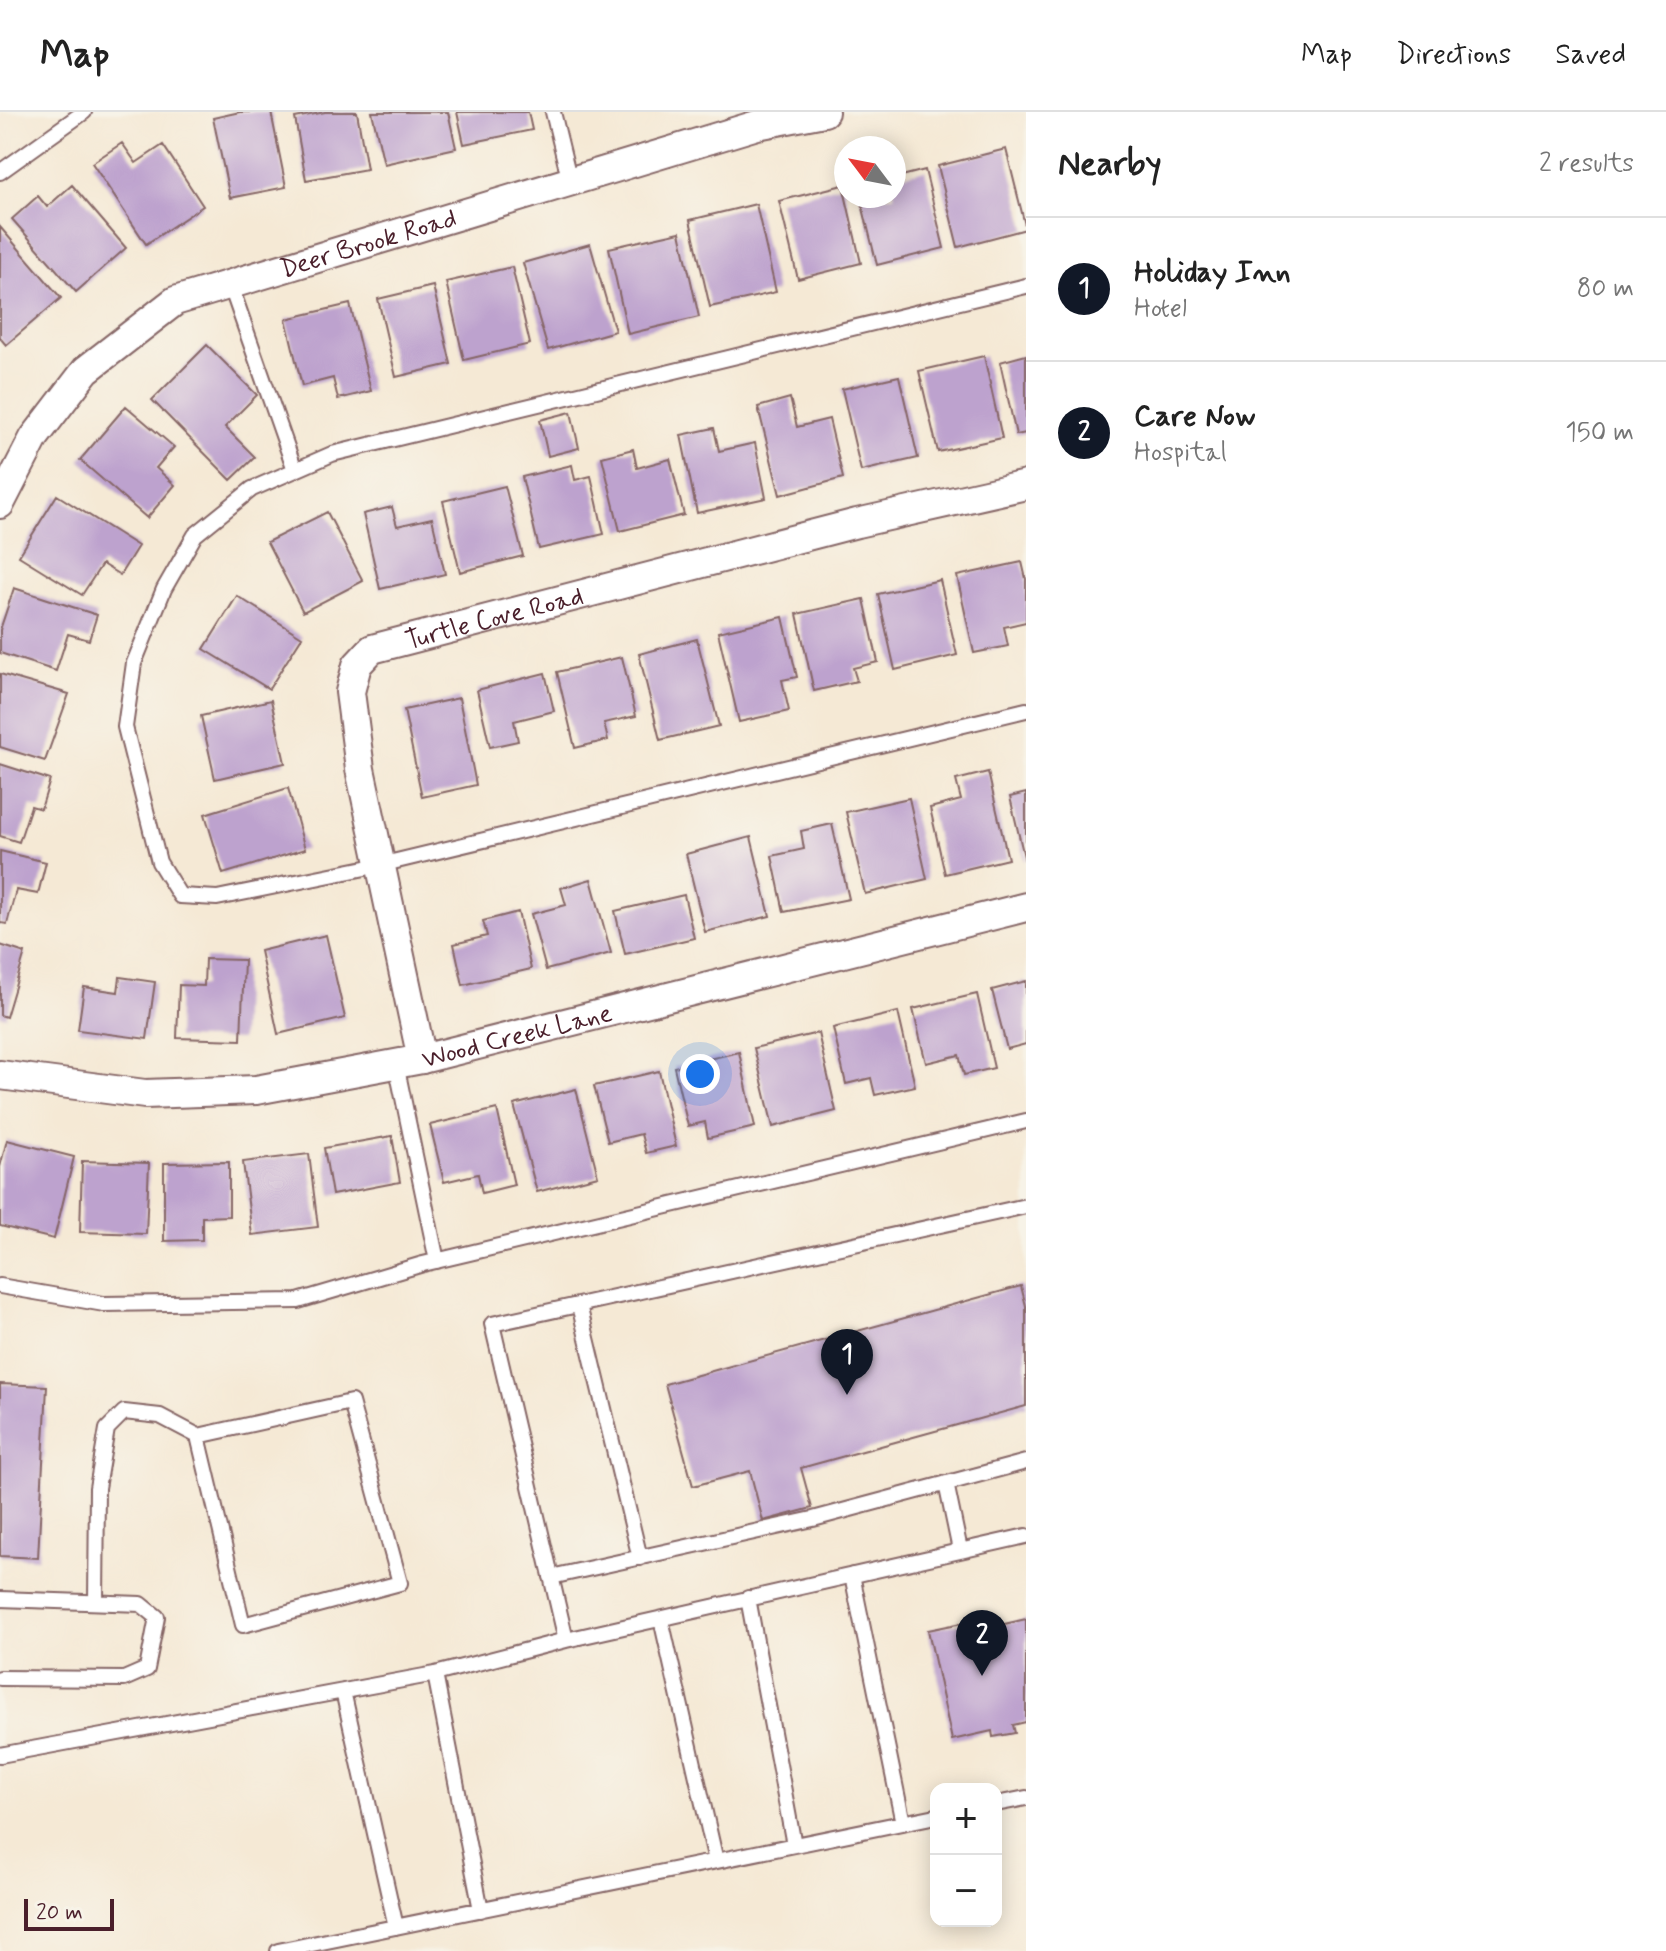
<!DOCTYPE html>
<meta charset="utf-8">
<style>
body{margin:0;font-family:Mynerve,sans-serif;background:#f6f6f6;color:#222}
.controls{position:absolute;right:24px;bottom:24px;display:grid;overflow:hidden;border-radius:16px;box-shadow:0 4px 20px #0003}
.controls button{width:72px;height:72px;display:grid;place-items:center;padding:0;border:0;border-bottom:2px solid #e0e0e0;background:#fff;color:#222;font:40px sans-serif}
.compass{position:absolute;left:834px;top:24px;width:72px;height:72px;border-radius:50%;background:#fff;box-shadow:0 4px 20px #0003;rotate:302deg}
.scale{position:absolute;left:24px;bottom:20px;width:90px;box-sizing:border-box;padding-left:8px;border:4px solid #4a1f2b;border-top:0;font-size:22px;line-height:28px;white-space:nowrap;color:#4a1f2b;-webkit-text-stroke:6px #f7f3e8;paint-order:stroke}
.you{position:absolute;left:700px;top:962px;width:28px;height:28px;margin:-20px;border:6px solid #fff;border-radius:50%;background:#1a73e8;box-shadow:0 0 0 12px #1a73e833}
.badge{display:grid;place-items:center;width:52px;height:52px;border-radius:50%;background:#111827;color:#fff;font-size:26px;font-weight:700}
.pin{position:absolute;translate:-50% -66px;filter:drop-shadow(0 2px 4px #0008)}
.pin::after{content:'';position:absolute;top:42px;width:28px;height:24px;background:inherit;clip-path:polygon(0 0,100% 0,50% 100%)}
.list{margin:0;padding:0;list-style:none}
h2{display:flex;justify-content:space-between;align-items:center;height:104px;margin:0;padding:0 32px;font-size:34px}
h2 small{font-size:26px;font-weight:400;color:#767676}
.list li{display:grid;grid-template-columns:52px 1fr auto;gap:24px;align-items:center;box-sizing:border-box;height:144px;padding:0 32px;border-top:2px solid #e0e0e0}
.list b{display:block;font-size:30px;white-space:nowrap}
.list p{margin:0;font-size:26px;white-space:nowrap;color:#767676}
.list em{font-size:26px;font-style:normal;color:#767676}
.map{position:relative;flex:none;width:1026px;height:1839px;overflow:hidden}
header{display:flex;align-items:center;gap:48px;box-sizing:border-box;height:112px;padding:0 40px;background:#fff;border-bottom:2px solid #e0e0e0}
header strong{font-size:38px}
nav{display:flex;gap:44px;margin-inline-start:auto;font-size:28px}
main{display:flex}
aside{flex:1;background:#fff}
.map>svg:first-child{display:block}
.building{fill:#bda2ce}
.lines{fill:none;stroke-linecap:round;stroke-linejoin:round}
.lane-casing{stroke:#866666;stroke-width:18}
.street-casing{stroke:#866666;stroke-width:32}
.lane{stroke:#fff;stroke-width:14}
.street{stroke:#fff;stroke-width:28}
.labels{text-anchor:middle;stroke-width:7;stroke-linejoin:round;paint-order:stroke}
.street-label{font-size:26px;fill:#4a1f2b;stroke:#f7f3e8}
</style>
<header>
<strong>Map</strong>
<nav><a>Map</a><a>Directions</a><a>Saved</a></nav>
</header>
<main>
<div class="map">
<svg width="1026" height="1839" viewBox="0 0 1026 1839">
<rect width="100%" height="100%" fill="#f7f3e8"/>
<filter id="ink" filterUnits="userSpaceOnUse"><feTurbulence type="fractalNoise" baseFrequency=".0125" numOctaves="2"/><feDisplacementMap in="SourceGraphic" scale="16" xChannelSelector="R" yChannelSelector="G"/><feConvolveMatrix kernelMatrix="1 2 1 2 8 2 1 2 1" color-interpolation-filters="sRGB"/></filter>
<filter id="wash" filterUnits="userSpaceOnUse"><feTurbulence type="fractalNoise" baseFrequency=".006" numOctaves="4" result="noise"/><feDisplacementMap in="SourceGraphic" scale="32" xChannelSelector="R" yChannelSelector="G"/><feGaussianBlur stdDeviation="1.8" result="paint"/><feColorMatrix in="noise" values="0 0 0 0 0 0 0 0 0 0 0 0 0 0 0 0 0 1.4 0 .05"/><feComposite in="paint" operator="in"/></filter>
<g filter="url(#wash)">
<rect width="100%" height="100%" fill="#f5e9d5"/>
<g id="blocks">
<path class="building" d="M 240,0 L 271,0 L 286,75 L 230,86 L 213,6 Z
M 325,0 L 357,0 L 367,57 L 306,68 L 295,6 Z
M 372,0 L 448,0 L 456,36 L 384,52 Z
M 457,0 L 528,0 L 532,18 L 464,32 Z
M 122,31 L 136,51 L 163,33 L 203,94 L 146,132 L 92,51 Z
M 1006,37 L 1026,117 L 958,135 L 938,54 Z
M 925,58 L 944,136 L 877,153 L 860,84 L 894,84 L 894,66 Z
M 72,73 L 126,136 L 76,180 L 12,107 L 38,84 L 47,95 Z
M 843,73 L 861,151 L 798,167 L 779,89 Z
M 756,92 L 776,180 L 710,195 L 690,108 Z
M 0,115 L 61,186 L 6,233 L 0,226 Z
M 680,120 L 699,205 L 628,222 L 609,136 Z
M 590,132 L 615,219 L 548,238 L 523,151 Z
M 512,155 L 530,232 L 464,248 L 446,170 Z
M 433,174 L 451,252 L 396,265 L 378,187 Z
M 350,192 L 371,279 L 338,287 L 333,266 L 302,274 L 286,207 Z
M 207,233 L 257,283 L 225,315 L 255,345 L 231,368 L 152,288 Z
M 1026,243 L 1026,321 L 1016,323 L 1000,250 Z
M 984,244 L 1002,326 L 938,340 L 919,259 Z
M 899,264 L 918,346 L 861,359 L 842,277 Z
M 790,286 L 797,315 L 829,307 L 843,366 L 780,383 L 758,295 Z
M 126,294 L 174,335 L 156,356 L 175,373 L 147,406 L 80,348 Z
M 571,300 L 579,336 L 548,344 L 540,308 Z
M 714,316 L 719,339 L 755,331 L 766,386 L 697,401 L 681,323 Z
M 633,337 L 637,356 L 670,347 L 684,403 L 620,419 L 602,345 Z
M 572,353 L 575,368 L 591,364 L 604,422 L 539,437 L 522,365 Z
M 505,374 L 523,444 L 460,460 L 443,389 Z
M 57,383 L 138,434 L 120,463 L 102,452 L 82,483 L 19,444 Z
M 392,395 L 397,414 L 432,406 L 445,462 L 380,477 L 363,402 Z
M 327,400 L 363,469 L 303,500 L 267,430 Z
M 1022,450 L 1026,467 L 1026,510 L 1004,515 L 1008,534 L 974,541 L 957,464 Z
M 940,468 L 957,543 L 895,558 L 878,482 Z
M 14,476 L 97,503 L 89,528 L 68,522 L 56,559 L 0,541 L 0,518 Z
M 237,484 L 302,525 L 269,577 L 204,537 Z
M 864,487 L 878,550 L 853,556 L 857,569 L 814,579 L 797,502 Z
M 783,505 L 797,565 L 782,568 L 789,599 L 739,610 L 718,520 Z
M 697,527 L 719,614 L 660,628 L 639,542 Z
M 622,545 L 636,604 L 604,611 L 608,628 L 575,636 L 557,560 Z
M 545,561 L 554,599 L 514,609 L 518,629 L 490,635 L 477,578 Z
M 0,562 L 69,582 L 45,649 L 0,635 Z
M 459,586 L 476,673 L 422,685 L 404,598 Z
M 271,588 L 285,651 L 215,667 L 201,604 Z
M 0,652 L 50,668 L 41,697 L 31,694 L 19,730 L 0,724 Z
M 988,660 L 1008,747 L 945,762 L 930,696 L 961,688 L 956,668 Z
M 288,676 L 305,737 L 223,762 L 205,702 Z
M 1026,681 L 1026,748 L 1025,749 L 1010,685 Z
M 909,686 L 927,767 L 865,782 L 846,700 Z
M 832,712 L 849,787 L 784,800 L 772,744 L 804,737 L 801,719 Z
M 751,725 L 770,804 L 705,820 L 686,742 Z
M 0,739 L 46,750 L 38,782 L 16,778 L 7,812 L 0,811 Z
M 591,767 L 611,841 L 546,858 L 531,802 L 566,793 L 561,776 Z
M 684,783 L 694,826 L 625,842 L 615,799 Z
M 518,800 L 531,857 L 463,873 L 454,832 L 487,824 L 483,809 Z
M 326,823 L 345,906 L 278,922 L 260,839 Z
M 0,833 L 25,841 L 6,905 L 0,903 Z
M 205,847 L 244,848 L 241,928 L 177,926 L 179,873 L 204,874 Z
M 120,865 L 155,870 L 147,927 L 78,918 L 84,875 L 118,880 Z
M 1026,869 L 1026,932 L 1007,937 L 992,878 Z
M 977,882 L 994,956 L 964,963 L 959,943 L 926,951 L 913,897 Z
M 898,900 L 915,974 L 875,983 L 871,966 L 846,972 L 833,916 Z
M 818,921 L 836,999 L 773,1015 L 754,936 Z
M 739,940 L 755,1015 L 708,1026 L 705,1010 L 688,1014 L 674,955 Z
M 659,959 L 676,1034 L 646,1041 L 641,1022 L 608,1030 L 594,974 Z
M 576,977 L 598,1064 L 537,1080 L 514,993 Z
M 497,997 L 514,1073 L 482,1081 L 478,1062 L 444,1070 L 430,1013 Z
M 392,1024 L 400,1070 L 332,1083 L 324,1036 Z
M 7,1028 L 74,1045 L 54,1127 L 0,1114 L 0,1055 Z
M 309,1042 L 318,1115 L 252,1123 L 243,1050 Z
M 82,1049 L 149,1051 L 146,1122 L 80,1120 Z
M 229,1050 L 229,1104 L 202,1105 L 202,1128 L 164,1129 L 164,1051 Z
M 1021,1174 L 1026,1194 L 1026,1294 L 801,1356 L 812,1396 L 763,1409 L 750,1359 L 693,1374 L 665,1272 Z
M 0,1272 L 47,1274 L 38,1446 L 0,1444 Z
M 1026,1507 L 1026,1610 L 1013,1613 L 1015,1621 L 993,1625 L 992,1619 L 952,1628 L 928,1518 L 972,1509 L 974,1519 Z"/>
</g>
</g>
<g filter="url(#ink)">
<use href="#blocks" fill-opacity="0" stroke="#866666" stroke-width="2"/>
<g class="lines">
<g class="lane-casing">
<path id="lane" d="M 553,0 L 570,70
M 0,60 L 84,0
M 230,172 L 295,358
M 1026,174 L 332,342 L 252,377 L 195,423 L 164,477 L 134,551 L 125,615 L 159,750 L 180,784 L 217,786 L 380,753 L 1026,598
M 396,952 L 437,1149
M 1026,1094 L 492,1212 L 566,1528 L 1026,1424
M 0,1174 L 104,1192 L 298,1189 L 423,1152 L 1026,1009
M 579,1193 L 640,1446
M 946,1371 L 960,1438
M 852,1463 L 903,1711
M 551,1465 L 813,1407 L 1026,1350
M 748,1486 L 794,1733
M 0,1487 L 141,1492 L 157,1505 L 147,1557 L 124,1567 L 0,1566
M 96,1490 L 97,1376 L 107,1317 L 124,1300 L 160,1304 L 198,1324 L 243,1513 L 400,1471 L 351,1290 L 198,1324
M 661,1507 L 716,1749
M 435,1562 L 481,1798
M 343,1579 L 396,1815
M 0,1643 L 435,1562 L 566,1528
M 996,1692 L 1026,1686
M 278,1839 L 936,1704"/>
</g>
<g class="street-casing">
<g id="street">
<path id="s1" d="M 0,392 L 34,326 L 86,258 L 175,189 L 757,13 L 824,0"/>
<path id="s2" d="M 422,947 L 360,657 L 350,580 L 357,553 L 372,537 L 857,411 L 1026,373"/>
<path id="s3" d="M 0,963 L 145,982 L 256,978 L 422,947 L 1026,795"/>
</g>
</g>
<use href="#lane" class="lane"/>
<use href="#street" class="street"/>
</g>
</g>
<g class="labels">
<g class="street-label">
<text dy="9" stroke="none"><textPath href="#s1" startOffset="474">Deer Brook Road</textPath></text>
<text dy="9" stroke="none"><textPath href="#s2" startOffset="550">Turtle Cove Road</textPath></text>
<text dy="9" stroke="none"><textPath href="#s3" startOffset="524">Wood Creek Lane</textPath></text>
</g>
</g>
</svg>
<div class="controls">
<button>+</button>
<button>−</button>
</div>
<svg class="compass" viewBox="-18 -18 36 36"><path d="M0-13l5 13h-10z" fill="#e53935"/><path d="M0 13l5-13h-10z" fill="#767676"/></svg>
<div class="scale">20 m</div>
<div class="you"></div>
<div class="pin badge" style="left:847px;top:1283px">1</div>
<div class="pin badge" style="left:982px;top:1564px">2</div>
</div>
<aside>
<h2>Nearby<small>2 results</small></h2>
<ul class="list">
<li><span class="badge">1</span><div><b>Holiday Inn</b><p>Hotel</p></div><em>80 m</em></li>
<li><span class="badge">2</span><div><b>Care Now</b><p>Hospital</p></div><em>150 m</em></li>
</ul>
</aside>
</main>
